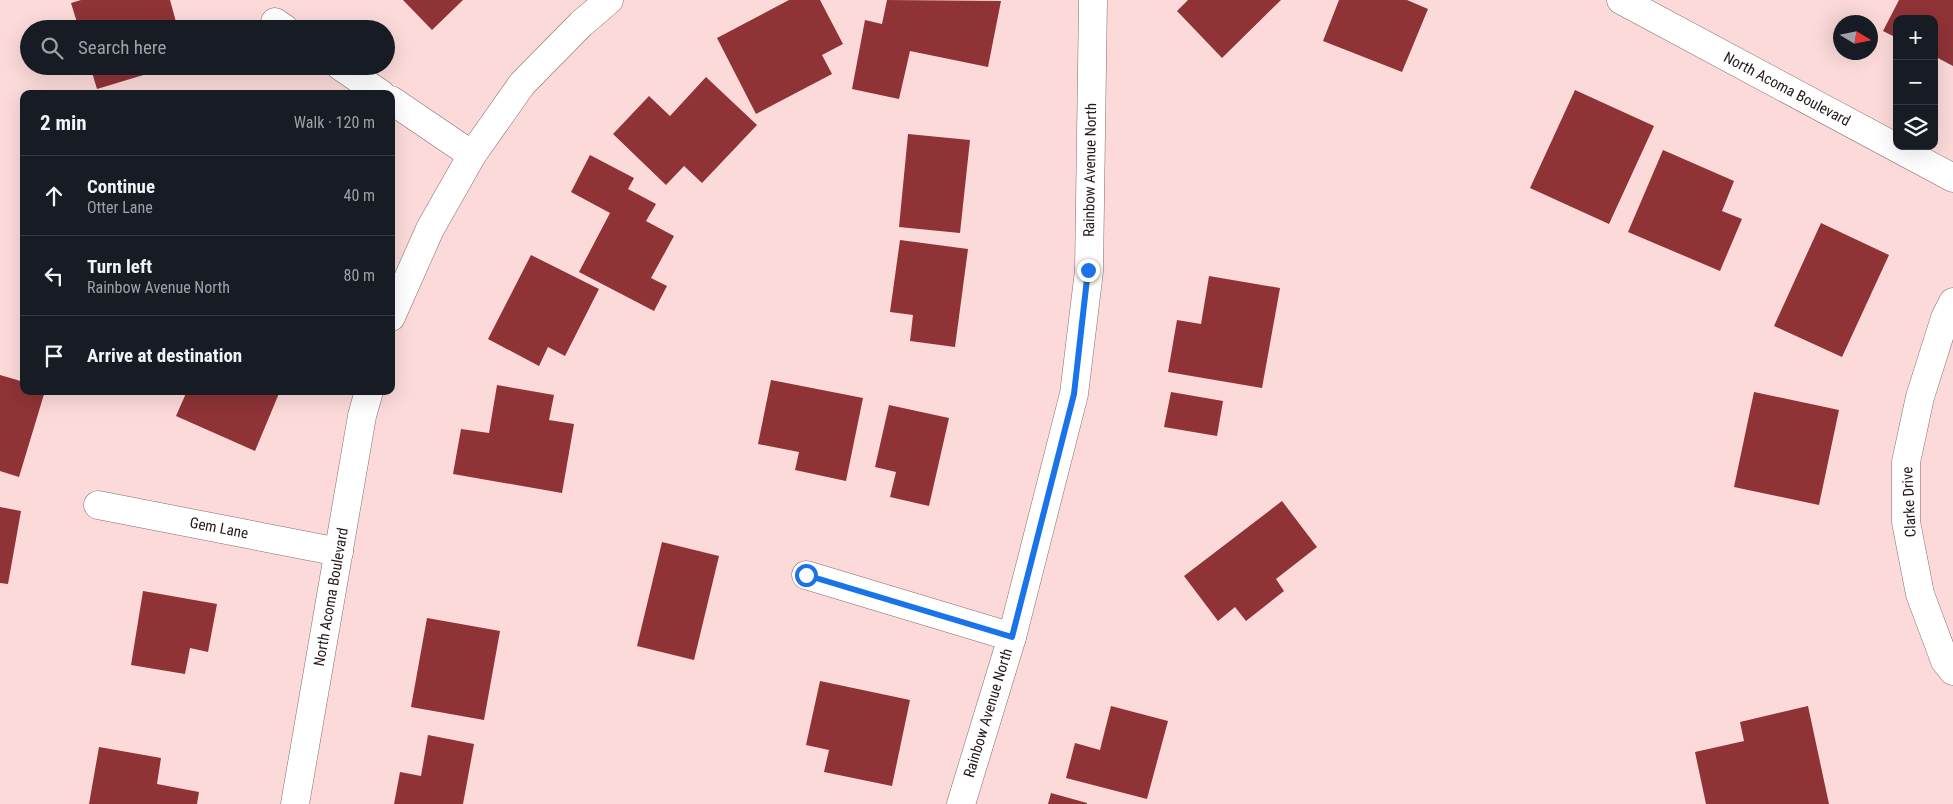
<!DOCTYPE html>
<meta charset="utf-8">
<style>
body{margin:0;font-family:"Roboto Condensed",sans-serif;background:#20242c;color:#f1f3f6}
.controls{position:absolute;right:15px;top:15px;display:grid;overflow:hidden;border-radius:10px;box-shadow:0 5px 20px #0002}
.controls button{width:45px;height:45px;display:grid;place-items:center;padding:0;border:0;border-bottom:1px solid #363941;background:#171b24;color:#f1f3f6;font:25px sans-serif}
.compass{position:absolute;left:1833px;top:15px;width:45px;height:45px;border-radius:50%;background:#171b24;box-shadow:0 5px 20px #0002;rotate:100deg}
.stop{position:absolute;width:15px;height:15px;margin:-11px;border:4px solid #1a73e8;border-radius:50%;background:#fff}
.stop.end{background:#1a73e8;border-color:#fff;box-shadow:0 1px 5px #0008}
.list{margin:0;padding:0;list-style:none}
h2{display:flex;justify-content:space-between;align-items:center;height:65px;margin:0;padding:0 20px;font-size:21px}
h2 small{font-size:16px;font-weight:400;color:#9ea1a6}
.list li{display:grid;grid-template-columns:32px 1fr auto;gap:15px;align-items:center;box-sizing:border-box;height:80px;padding:0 20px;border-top:1px solid #363941}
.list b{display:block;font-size:19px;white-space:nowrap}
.list p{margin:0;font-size:16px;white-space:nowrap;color:#9ea1a6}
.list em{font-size:16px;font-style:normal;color:#9ea1a6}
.icon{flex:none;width:28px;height:28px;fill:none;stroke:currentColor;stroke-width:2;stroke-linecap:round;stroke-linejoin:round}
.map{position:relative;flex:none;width:1953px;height:804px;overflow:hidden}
.search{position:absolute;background:#171b24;box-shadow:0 5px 20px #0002;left:20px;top:20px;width:375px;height:55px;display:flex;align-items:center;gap:12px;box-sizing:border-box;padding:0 18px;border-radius:28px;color:#9ea1a6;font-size:19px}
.panel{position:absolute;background:#171b24;box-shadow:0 5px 20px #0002;left:20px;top:90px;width:375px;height:305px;border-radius:10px}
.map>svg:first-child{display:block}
.building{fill:#8f3337}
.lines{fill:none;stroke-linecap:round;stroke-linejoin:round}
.street-casing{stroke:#876b6a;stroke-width:29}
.secondary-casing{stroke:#876b6a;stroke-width:29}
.street{stroke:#fff;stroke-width:28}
.secondary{stroke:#fff;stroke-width:28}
.route{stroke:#1a73e8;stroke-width:6}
.labels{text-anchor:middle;stroke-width:5;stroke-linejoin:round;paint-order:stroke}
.street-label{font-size:15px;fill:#251a19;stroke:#fff}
</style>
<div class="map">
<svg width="1953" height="804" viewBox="0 0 1953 804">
<rect width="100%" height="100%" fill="#fbdad9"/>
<path class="building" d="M 81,0 L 170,0 L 178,29 L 79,29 L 71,3 Z
M 403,0 L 463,0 L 432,30 Z
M 789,0 L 820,0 L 843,44 L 822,55 L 832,74 L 756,114 L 717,38 Z
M 887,0 L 1001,1 L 988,67 L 910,51 L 899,99 L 852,89 L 865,20 L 882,24 Z
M 1188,0 L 1281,0 L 1222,58 L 1177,11 Z
M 1339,0 L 1407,0 L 1428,9 L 1402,72 L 1323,41 Z
M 1899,0 L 1953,0 L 1953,66 L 1934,56 L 1934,19 L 1897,19 L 1897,38 L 1883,31 Z
M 90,66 L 170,66 L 170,67 L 97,89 Z
M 706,77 L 757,125 L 702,183 L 684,166 L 666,185 L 613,134 L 649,96 L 670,116 Z
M 1575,90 L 1654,126 L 1609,224 L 1530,188 Z
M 908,134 L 970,140 L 960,233 L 899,227 Z
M 1663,150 L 1734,181 L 1722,211 L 1742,219 L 1720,271 L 1628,232 Z
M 590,155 L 634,178 L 628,189 L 656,204 L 646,221 L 674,236 L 651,278 L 667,286 L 654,311 L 579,272 L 610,213 L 571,192 Z
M 1821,223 L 1889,255 L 1842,357 L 1774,326 Z
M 900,240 L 968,249 L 955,347 L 910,341 L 913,315 L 890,312 Z
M 531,255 L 599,289 L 565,356 L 548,347 L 539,366 L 488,339 Z
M 1209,276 L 1280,288 L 1262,388 L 1168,372 L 1177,320 L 1201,324 Z
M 0,375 L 24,382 L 24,391 L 45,391 L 19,477 L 0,471 Z
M 771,380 L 863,398 L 846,481 L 795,470 L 799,452 L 758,444 Z
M 497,385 L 554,395 L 549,420 L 574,424 L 562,493 L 453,474 L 461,429 L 489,433 Z
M 187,391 L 280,391 L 255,451 L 176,416 Z
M 1171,392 L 1223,401 L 1217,436 L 1164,427 Z
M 1754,392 L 1839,410 L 1819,505 L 1734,487 Z
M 889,405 L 949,418 L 929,506 L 890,497 L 896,472 L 875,467 Z
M 1282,501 L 1317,547 L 1276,579 L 1284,591 L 1246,621 L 1235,607 L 1218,621 L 1184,576 Z
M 0,507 L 21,511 L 8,584 L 0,583 Z
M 662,542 L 719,556 L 694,660 L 637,646 Z
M 143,591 L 217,604 L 208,652 L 190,648 L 185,674 L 131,665 Z
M 427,618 L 500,631 L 484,720 L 411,707 Z
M 820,681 L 910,700 L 892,786 L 824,772 L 829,750 L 806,745 Z
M 1111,706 L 1168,721 L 1147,799 L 1066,778 L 1075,743 L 1100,750 Z
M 1808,706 L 1829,804 L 1706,804 L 1695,752 L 1744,741 L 1740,722 Z
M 428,735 L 474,744 L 463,804 L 394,804 L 400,772 L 421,776 Z
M 99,747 L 161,758 L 157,784 L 199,792 L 197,804 L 89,804 Z
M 1051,793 L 1087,803 L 1087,804 L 1048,804 Z"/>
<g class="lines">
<g class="street-casing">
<path id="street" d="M 275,22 L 285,29
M 340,66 L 381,94
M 391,100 L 472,155
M 1953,302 L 1945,318 L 1920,397 L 1906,462 L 1906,522 L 1920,594 L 1945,661 L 1953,671
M 98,505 L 339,552
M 806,575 L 1012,637"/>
</g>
<g class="secondary-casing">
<path id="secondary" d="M 1621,0 L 1953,178
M 391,317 L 430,229 L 472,155 L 522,84 L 581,24 L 609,0
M 295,804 L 362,416 L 369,391
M 961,804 L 1012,637 L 1074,394 L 1089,271 L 1093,0"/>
</g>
<use href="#street" class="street"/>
<use href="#secondary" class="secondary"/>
</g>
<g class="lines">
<path class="route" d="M 806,575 L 1012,637 L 1074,394 L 1088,270"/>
</g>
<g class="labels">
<g class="street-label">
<text transform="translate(1787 89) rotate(28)" y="5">North Acoma Boulevard</text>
<text transform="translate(1090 170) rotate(-89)" y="5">Rainbow Avenue North</text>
<text transform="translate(1909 502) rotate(-93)" y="5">Clarke Drive</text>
<text transform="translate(219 528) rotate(11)" y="5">Gem Lane</text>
<text transform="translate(331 597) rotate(-80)" y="5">North Acoma Boulevard</text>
<text transform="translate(988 713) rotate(-73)" y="5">Rainbow Avenue North</text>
</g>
</g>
</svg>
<div class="controls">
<button>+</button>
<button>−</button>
<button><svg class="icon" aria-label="layers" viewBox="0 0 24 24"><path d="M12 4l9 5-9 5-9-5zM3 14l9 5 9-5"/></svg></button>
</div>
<svg class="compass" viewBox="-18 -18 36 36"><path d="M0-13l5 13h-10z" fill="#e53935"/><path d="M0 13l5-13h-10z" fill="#9ea1a6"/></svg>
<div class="stop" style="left:806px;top:575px"></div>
<div class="stop end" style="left:1088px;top:270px"></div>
<div class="search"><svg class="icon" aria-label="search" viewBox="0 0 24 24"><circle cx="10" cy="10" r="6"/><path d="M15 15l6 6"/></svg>Search here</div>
<section class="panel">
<h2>2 min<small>Walk · 120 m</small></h2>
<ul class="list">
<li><svg class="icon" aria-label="ahead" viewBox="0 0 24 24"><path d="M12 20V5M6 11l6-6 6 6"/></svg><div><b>Continue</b><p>Otter Lane</p></div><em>40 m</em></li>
<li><svg class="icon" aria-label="left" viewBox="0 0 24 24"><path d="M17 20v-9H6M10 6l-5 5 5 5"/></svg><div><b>Turn left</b><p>Rainbow Avenue North</p></div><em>80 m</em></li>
<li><svg class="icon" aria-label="arrive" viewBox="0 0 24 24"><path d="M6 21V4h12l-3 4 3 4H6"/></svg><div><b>Arrive at destination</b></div></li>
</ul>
</section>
</div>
